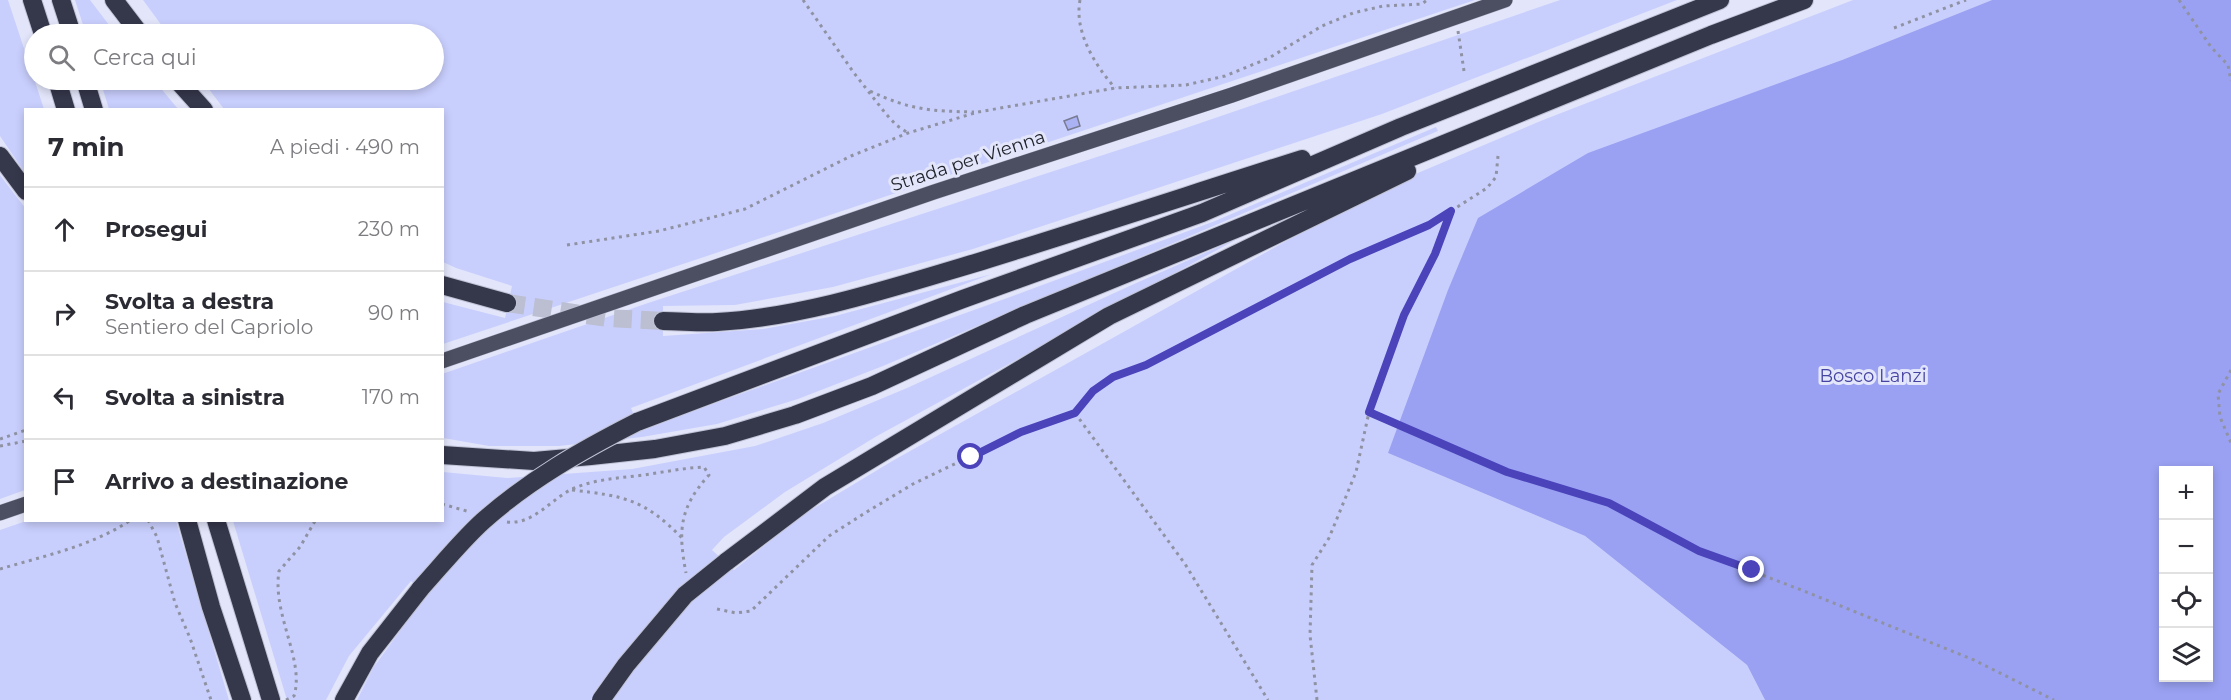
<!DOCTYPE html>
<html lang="it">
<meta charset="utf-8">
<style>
body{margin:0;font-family:Montserrat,sans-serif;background:#f2f2f3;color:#2b2b33}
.controls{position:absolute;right:18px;bottom:18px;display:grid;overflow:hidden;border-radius:0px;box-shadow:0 3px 9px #0003}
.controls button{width:54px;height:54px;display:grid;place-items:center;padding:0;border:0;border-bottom:2px solid #e1e1e2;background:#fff;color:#2b2b33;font:30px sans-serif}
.stop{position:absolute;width:18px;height:18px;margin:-14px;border:4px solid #4a43ba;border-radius:50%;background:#fff}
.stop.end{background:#4a43ba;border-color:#fff;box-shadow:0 2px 6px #0008}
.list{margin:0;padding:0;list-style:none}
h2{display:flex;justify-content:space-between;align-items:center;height:78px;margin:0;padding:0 24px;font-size:26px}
h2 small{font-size:20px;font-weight:400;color:#7c7c81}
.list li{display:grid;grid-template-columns:39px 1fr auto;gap:18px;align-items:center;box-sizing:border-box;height:84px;padding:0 24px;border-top:2px solid #e1e1e2}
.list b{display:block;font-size:22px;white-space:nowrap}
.list p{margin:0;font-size:20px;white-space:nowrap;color:#7c7c81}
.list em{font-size:20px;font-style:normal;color:#7c7c81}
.icon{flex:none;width:33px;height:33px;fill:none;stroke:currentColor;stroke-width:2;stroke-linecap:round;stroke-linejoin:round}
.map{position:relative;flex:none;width:2231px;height:700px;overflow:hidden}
.search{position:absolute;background:#fff;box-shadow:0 3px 9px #0003;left:24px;top:24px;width:420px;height:66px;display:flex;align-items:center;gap:15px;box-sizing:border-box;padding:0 21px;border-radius:33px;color:#7c7c81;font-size:22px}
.panel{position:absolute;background:#fff;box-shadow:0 3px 9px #0003;left:24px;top:108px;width:420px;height:414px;border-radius:0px}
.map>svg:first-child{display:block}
.green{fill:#c9cffd}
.forest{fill:#9aa1f2;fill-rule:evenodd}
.building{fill:#abb2f4;stroke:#787b92;stroke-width:1.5}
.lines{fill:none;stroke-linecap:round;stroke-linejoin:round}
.highway-tunnel{stroke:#bcbed1;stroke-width:18;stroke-dasharray:18 9;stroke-linecap:butt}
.primary-casing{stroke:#c0c2d5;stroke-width:16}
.highway-casing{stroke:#c0c2d5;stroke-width:20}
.path{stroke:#8f92a2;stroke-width:3;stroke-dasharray:3 4.5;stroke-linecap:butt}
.primary{stroke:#4c4f61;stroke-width:15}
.highway{stroke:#35374b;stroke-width:18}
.highway-bridge-casing{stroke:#c0c2d5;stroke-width:20;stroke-linecap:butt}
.highway-bridge{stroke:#35374b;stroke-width:18}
.route{stroke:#4a43ba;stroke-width:8}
.labels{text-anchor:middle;stroke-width:6;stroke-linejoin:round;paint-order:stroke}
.street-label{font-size:18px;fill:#1e2029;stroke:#e3e6fb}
.park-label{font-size:18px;fill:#4644a2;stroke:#e3e6fb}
</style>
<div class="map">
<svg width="2231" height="700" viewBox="0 0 2231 700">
<rect width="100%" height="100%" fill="#e3e6fb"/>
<path class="green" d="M 0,0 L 8,0 L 44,109 L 26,110 L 25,173 L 0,136 Z
M 75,0 L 90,0 L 116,34 L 86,34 Z
M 143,0 L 1475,0 L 443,344 L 443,302 L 505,318 L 512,286 L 456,268 L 443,262 L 442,110 L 224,109 L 202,80 L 434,80 L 434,34 L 168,34 Z
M 1560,0 L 1677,0 L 1382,114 L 973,249 L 833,287 L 735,305 L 663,306 L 663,336 L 763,329 L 835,316 L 992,274 L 631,408 L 640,430 L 1010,297 L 1215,221 L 1436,127 L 1438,131 L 883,366 L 798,399 L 717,424 L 642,437 L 559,446 L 489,446 L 443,438 L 442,374 L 648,303 L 1177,131 Z
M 1853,0 L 1992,0 L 1842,60 L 1388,453 L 1585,536 L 1747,665 L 1765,700 L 357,700 L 373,668 L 427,594 L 411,581 L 349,656 L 326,700 L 287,700 L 233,521 L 442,520 L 443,472 L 507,478 L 632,469 L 755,446 L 823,423 L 907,388 L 1134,284 L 1239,238 L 877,436 L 785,492 L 724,537 L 712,550 L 734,570 L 801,516 L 894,460 L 1288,240 L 1413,175 L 1543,120 Z
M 100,80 L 154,80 L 178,109 L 109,109 Z
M 0,175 L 26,209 L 25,490 L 0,499 Z
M 26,521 L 176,521 L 229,700 L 0,700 L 0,530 Z"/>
<path class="forest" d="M 1992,0 L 2231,0 L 2231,700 L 1765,700 L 1747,665 L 1585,536 L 1388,453 L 1448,290 L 1478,218 L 1588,153 L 1842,60 ZM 2164,470 L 2208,470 L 2208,678 L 2164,678 Z"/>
<path class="building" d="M 1077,116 L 1080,126 L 1068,130 L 1064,121 Z"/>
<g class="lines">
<path class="highway-tunnel" d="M 507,303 L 607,318 L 663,321"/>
<g class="primary-casing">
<path id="primary" d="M 442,361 L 934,192 L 1232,95 L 1505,0
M 0,513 L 26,504"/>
</g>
<g class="highway-casing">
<path id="highway" d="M 32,0 L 43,34
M 61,0 L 72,34
M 114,0 L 140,34
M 57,80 L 66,110
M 85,80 L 94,110
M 177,80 L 204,110
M 0,156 L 26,191
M 442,285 L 507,303
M 663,321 C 681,321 699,323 717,322 C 806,317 897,286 982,261 C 1089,228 1195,193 1302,159
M 637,422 L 963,299 L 1202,213 L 1401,127 L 1720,0
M 442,455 L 534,461 L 591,456 L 655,449 L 725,436 L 795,415 L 872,386 L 1025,315 L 1711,35 L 1804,0
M 187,520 L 211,607 L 242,700
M 216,520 L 271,700
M 726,562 L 825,487 L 1109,316 L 1407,171
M 344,700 L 370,653 L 421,588"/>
</g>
<path class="path" d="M 803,0 L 854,73 L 886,114 L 896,125 L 908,133
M 1080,0 C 1074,32 1095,65 1115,88
M 2179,0 L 2211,47 L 2228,65 L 2231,81
M 1894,28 L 1966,0
M 1458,31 L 1464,71
M 870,91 C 910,110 930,111 974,112
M 567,245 L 659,231 L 745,209 L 851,156 L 908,133 L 978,112 L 1115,88 L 1186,85 L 1225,76 L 1269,58 L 1322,26 L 1353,13 L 1383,6 L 1422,4 L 1427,0
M 2231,370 L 2218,394 L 2220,417 L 2231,443
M 1369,412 L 1507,472 L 1609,503 L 1699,551 L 1804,591 L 1974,660 L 2054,700
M 1075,413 L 1185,564 L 1268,700
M 0,439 L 26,430
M 0,446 L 26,441
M 572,490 C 624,496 644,499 682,538
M 442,504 L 470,512
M 148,520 L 157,537 L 175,603 L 190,638 L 211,700
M 507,522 C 533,525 550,500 572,489 C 595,479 619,478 644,475 C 664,472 684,468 704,467 L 709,475 C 679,508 678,531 686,573
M 0,569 C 44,556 92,546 131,520
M 717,609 L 736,613 L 751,611 L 829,536 L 865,513 L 913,484 L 1021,432 L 1075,413 L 1093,391 L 1113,377 L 1146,365 L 1350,259 L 1429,225 L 1451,211
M 286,700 L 294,696 C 305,660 272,615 279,571 L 300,547 L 315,521
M 1317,700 L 1310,635 L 1312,565 L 1329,538 L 1356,472 L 1369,412 L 1404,316 L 1435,254 L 1451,211 L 1487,188 L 1496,177 L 1498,156"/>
<use href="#primary" class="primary"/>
<use href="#highway" class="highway"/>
<g class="highway-bridge-casing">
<path id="highway-bridge" d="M 421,588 C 441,566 461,541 483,521 C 529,480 582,450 637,422
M 601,700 L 626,665 L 685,595 L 726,562"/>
</g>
<use href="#highway-bridge" class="highway-bridge"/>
</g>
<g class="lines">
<path class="route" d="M 971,457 L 1021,432 L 1075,413 L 1093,391 L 1113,377 L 1146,365 L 1350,259 L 1429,225 L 1451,211 L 1435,254 L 1404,315 L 1369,412 L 1507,472 L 1609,503 L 1699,551 L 1752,570"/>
</g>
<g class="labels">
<g class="street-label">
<text transform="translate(968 161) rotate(-18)" y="6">Strada per Vienna</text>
</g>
<g class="park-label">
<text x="1873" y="382">Bosco Lanzi</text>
</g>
</g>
</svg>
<div class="controls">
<button>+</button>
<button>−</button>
<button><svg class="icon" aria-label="locate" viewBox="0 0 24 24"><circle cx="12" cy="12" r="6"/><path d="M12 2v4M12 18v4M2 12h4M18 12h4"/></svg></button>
<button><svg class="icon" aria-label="layers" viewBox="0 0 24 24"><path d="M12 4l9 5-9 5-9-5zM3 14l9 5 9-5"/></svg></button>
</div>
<div class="stop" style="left:971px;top:457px"></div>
<div class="stop end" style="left:1752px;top:570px"></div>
<div class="search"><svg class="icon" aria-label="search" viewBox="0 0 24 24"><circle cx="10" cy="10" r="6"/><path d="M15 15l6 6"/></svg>Cerca qui</div>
<section class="panel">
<h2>7 min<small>A piedi · 490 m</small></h2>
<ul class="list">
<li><svg class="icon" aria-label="ahead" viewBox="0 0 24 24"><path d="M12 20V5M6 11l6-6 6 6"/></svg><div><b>Prosegui</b></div><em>230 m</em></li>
<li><svg class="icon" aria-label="right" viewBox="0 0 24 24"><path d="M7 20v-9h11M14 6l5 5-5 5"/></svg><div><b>Svolta a destra</b><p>Sentiero del Capriolo</p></div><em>90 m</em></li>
<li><svg class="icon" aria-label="left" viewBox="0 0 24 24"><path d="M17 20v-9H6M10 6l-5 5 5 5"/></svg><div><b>Svolta a sinistra</b></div><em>170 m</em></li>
<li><svg class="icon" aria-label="arrive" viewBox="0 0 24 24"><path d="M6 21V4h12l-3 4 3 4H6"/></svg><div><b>Arrivo a destinazione</b></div></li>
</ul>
</section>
</div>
